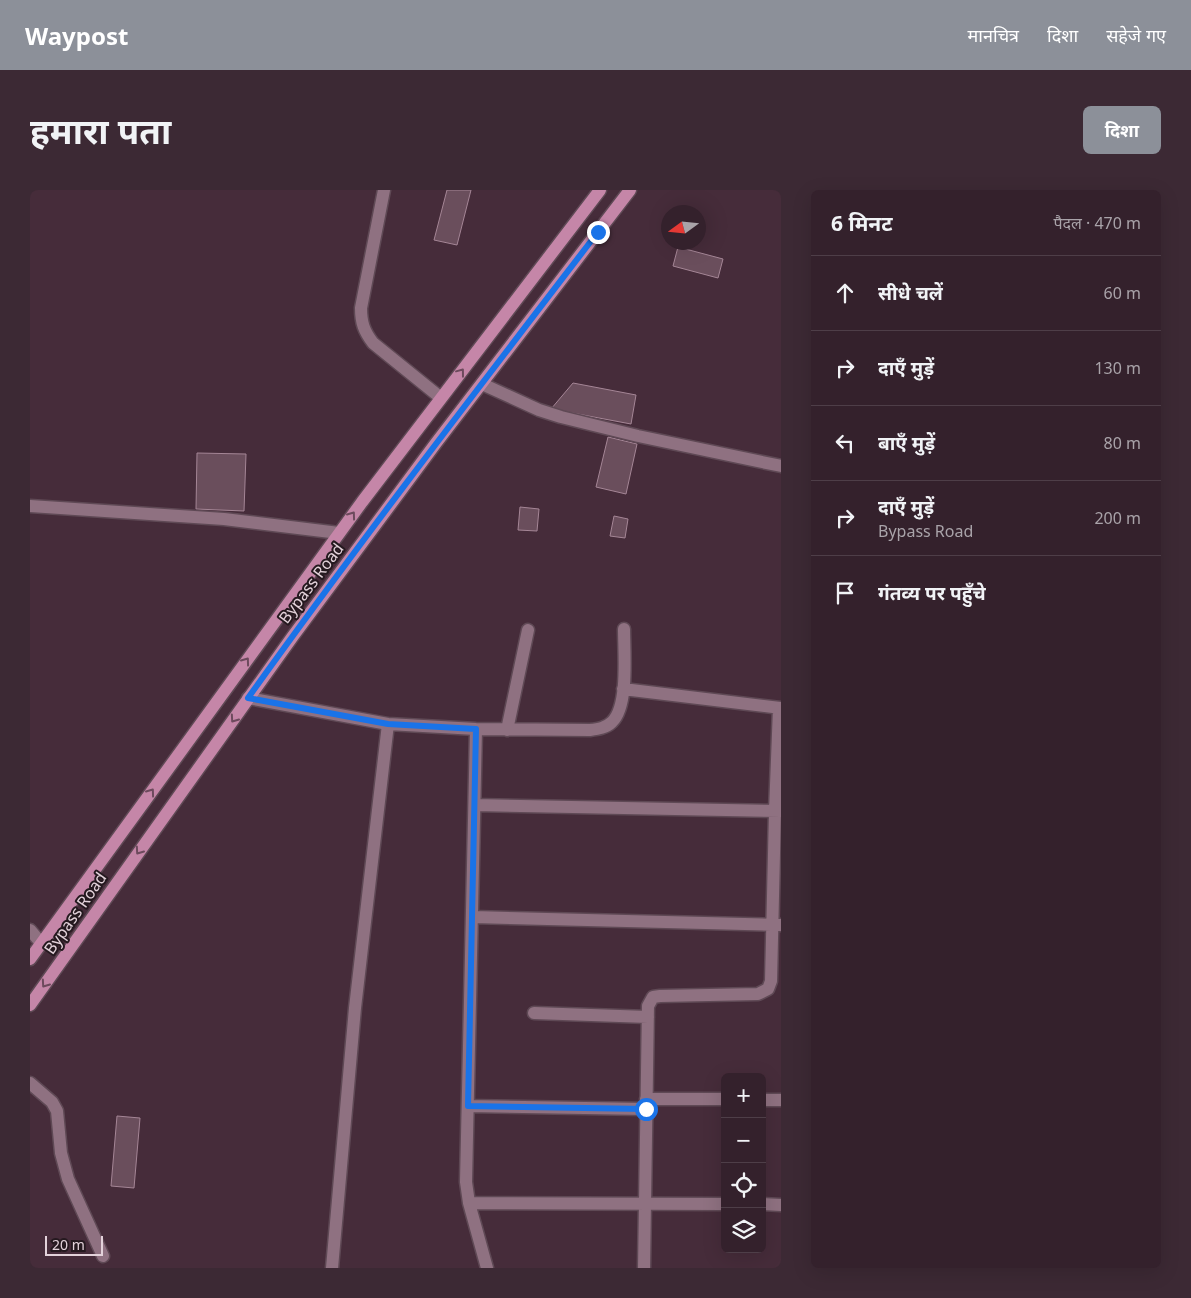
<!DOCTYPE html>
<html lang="hi">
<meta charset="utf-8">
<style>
body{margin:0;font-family:"Noto Sans","Noto Sans Devanagari",sans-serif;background:#3c2934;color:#f1f3f6}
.controls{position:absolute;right:15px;bottom:15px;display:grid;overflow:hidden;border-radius:8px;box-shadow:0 5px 20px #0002}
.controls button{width:45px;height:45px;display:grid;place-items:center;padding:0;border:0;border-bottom:1px solid #4e3e48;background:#34212c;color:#f1f3f6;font:25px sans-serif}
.compass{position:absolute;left:631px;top:15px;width:45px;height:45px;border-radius:50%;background:#34212c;box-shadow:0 5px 20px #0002;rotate:255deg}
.scale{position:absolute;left:15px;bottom:12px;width:58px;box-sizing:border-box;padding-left:5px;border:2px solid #e3d2da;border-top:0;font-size:14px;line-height:18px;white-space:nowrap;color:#e3d2da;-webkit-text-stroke:4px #25191f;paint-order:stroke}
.stop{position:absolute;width:15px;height:15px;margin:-11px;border:4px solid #1a73e8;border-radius:50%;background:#fff}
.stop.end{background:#1a73e8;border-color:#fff;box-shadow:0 1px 5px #0008}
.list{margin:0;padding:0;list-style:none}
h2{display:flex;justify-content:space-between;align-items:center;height:65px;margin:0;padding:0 20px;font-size:21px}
h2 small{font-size:16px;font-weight:400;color:#a9a3a9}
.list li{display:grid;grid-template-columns:32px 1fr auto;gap:15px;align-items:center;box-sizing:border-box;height:75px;padding:0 20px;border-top:1px solid #4e3e48}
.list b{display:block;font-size:19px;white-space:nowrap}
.list p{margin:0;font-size:16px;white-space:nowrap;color:#a9a3a9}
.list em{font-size:16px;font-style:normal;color:#a9a3a9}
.icon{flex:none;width:28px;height:28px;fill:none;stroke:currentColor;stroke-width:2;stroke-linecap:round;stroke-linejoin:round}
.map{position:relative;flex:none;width:751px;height:1078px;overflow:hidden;border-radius:8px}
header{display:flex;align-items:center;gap:30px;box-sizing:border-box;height:70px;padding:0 25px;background:#8c9099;color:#fff}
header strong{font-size:24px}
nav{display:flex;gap:28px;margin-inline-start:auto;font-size:18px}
.intro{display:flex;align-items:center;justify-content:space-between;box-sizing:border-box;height:120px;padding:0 30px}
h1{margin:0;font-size:35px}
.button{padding:12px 22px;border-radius:8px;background:#8c9099;color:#fff;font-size:18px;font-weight:700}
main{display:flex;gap:30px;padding:0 30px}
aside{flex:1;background:#34212c;border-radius:8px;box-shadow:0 5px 20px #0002}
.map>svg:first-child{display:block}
.building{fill:#6a4e5c;stroke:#a58696}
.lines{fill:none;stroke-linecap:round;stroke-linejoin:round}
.minor-casing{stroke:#5f4955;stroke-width:15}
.major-casing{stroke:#5f4955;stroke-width:15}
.minor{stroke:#8f7181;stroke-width:12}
.major{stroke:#c586a8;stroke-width:12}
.oneway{stroke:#6d4a5d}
.route{stroke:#1a73e8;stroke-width:6}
.labels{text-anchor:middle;stroke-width:4;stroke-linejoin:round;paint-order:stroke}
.street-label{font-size:16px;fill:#e3d2da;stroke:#25191f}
</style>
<header>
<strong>Waypost</strong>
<nav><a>मानचित्र</a><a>दिशा</a><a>सहेजे गए</a></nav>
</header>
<div class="intro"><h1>हमारा पता</h1><a class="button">दिशा</a></div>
<main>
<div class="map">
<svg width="751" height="1078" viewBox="0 0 751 1078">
<rect width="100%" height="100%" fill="#462c3a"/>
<path class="building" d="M 417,0 L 441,0 L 427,55 L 404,50 Z
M 648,57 L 693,69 L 688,88 L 643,76 Z
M 543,193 L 606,205 L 601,234 L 521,219 Z
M 578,247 L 607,254 L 596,304 L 566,297 Z
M 167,263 L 216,264 L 214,321 L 166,319 Z
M 490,317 L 509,319 L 507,341 L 488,340 Z
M 584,326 L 598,329 L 595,348 L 580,346 Z
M 87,926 L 110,928 L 104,998 L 81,996 Z"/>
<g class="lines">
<g class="minor-casing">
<path id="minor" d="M 354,0 L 331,118 C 331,133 334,141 343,153 L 411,208
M 452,194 L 509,220 L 531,227 L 608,246 L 751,276
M 0,316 L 194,329 L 309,343
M 593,499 L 751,518
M 218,508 L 358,534 L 446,539 L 560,540 C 568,539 576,538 582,532 C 599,516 594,462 594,439
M 446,539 L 436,992 L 439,1013 L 457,1078
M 477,540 L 498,440
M 445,615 L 751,621
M 443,727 L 751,735
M 0,740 L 11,753
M 504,823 L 618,827
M 0,893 L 22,912 L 27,921 L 31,963 L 38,989 L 73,1066
M 616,909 L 695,909
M 732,910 L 751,910
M 438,916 L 616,919
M 439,1013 L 695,1014
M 732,1014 L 751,1015
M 302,1078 L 325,818 L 358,534
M 614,1078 L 618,816 L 623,807 L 630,806 L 728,804 L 738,799 L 741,791 L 745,621 L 749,518"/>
</g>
<g class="major-casing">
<path id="major" d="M 0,769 L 332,312 L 570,0
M 0,815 L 263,446 L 406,253 L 600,0"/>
</g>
<use href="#minor" class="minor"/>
<use href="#major" class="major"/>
</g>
<defs><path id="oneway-chevron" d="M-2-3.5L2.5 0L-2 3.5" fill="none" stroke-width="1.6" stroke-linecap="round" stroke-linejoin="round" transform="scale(1.25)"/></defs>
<g class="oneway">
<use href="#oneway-chevron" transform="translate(431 182) rotate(-53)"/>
<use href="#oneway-chevron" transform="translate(322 325) rotate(-54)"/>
<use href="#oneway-chevron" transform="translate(216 471) rotate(-54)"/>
<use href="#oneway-chevron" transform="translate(204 529) rotate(125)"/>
<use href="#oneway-chevron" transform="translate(121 602) rotate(-54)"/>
<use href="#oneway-chevron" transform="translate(109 661) rotate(125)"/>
<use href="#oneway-chevron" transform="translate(15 794) rotate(125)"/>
</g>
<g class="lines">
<path class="route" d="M 568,42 C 450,196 331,350 218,508 L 358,534 L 446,539 L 438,916 L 616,919"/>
</g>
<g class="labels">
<g class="street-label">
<text transform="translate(281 393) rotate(-53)" y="6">Bypass Road</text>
<text transform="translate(45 723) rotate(-55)" y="6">Bypass Road</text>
</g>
</g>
</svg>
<div class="controls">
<button>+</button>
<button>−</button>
<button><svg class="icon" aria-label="locate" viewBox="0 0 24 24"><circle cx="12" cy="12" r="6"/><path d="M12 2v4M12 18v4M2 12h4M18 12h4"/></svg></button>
<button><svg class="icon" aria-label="layers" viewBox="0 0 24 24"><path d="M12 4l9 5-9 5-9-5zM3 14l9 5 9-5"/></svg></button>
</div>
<svg class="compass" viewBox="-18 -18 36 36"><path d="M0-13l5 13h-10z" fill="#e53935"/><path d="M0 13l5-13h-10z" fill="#a9a3a9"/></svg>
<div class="scale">20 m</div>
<div class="stop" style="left:616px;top:919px"></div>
<div class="stop end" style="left:568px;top:42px"></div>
</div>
<aside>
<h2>6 मिनट<small>पैदल · 470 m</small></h2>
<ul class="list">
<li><svg class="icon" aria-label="ahead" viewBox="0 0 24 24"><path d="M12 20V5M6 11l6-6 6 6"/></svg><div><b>सीधे चलें</b></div><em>60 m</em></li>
<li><svg class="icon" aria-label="right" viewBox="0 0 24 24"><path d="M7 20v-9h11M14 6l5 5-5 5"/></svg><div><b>दाएँ मुड़ें</b></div><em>130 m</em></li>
<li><svg class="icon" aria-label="left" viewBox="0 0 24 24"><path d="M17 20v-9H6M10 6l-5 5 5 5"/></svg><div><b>बाएँ मुड़ें</b></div><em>80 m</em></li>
<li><svg class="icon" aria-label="right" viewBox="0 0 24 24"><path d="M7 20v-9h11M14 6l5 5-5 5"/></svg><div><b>दाएँ मुड़ें</b><p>Bypass Road</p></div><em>200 m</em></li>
<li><svg class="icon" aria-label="arrive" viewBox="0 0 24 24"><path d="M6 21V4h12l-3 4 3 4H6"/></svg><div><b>गंतव्य पर पहुँचे</b></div></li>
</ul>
</aside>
</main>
